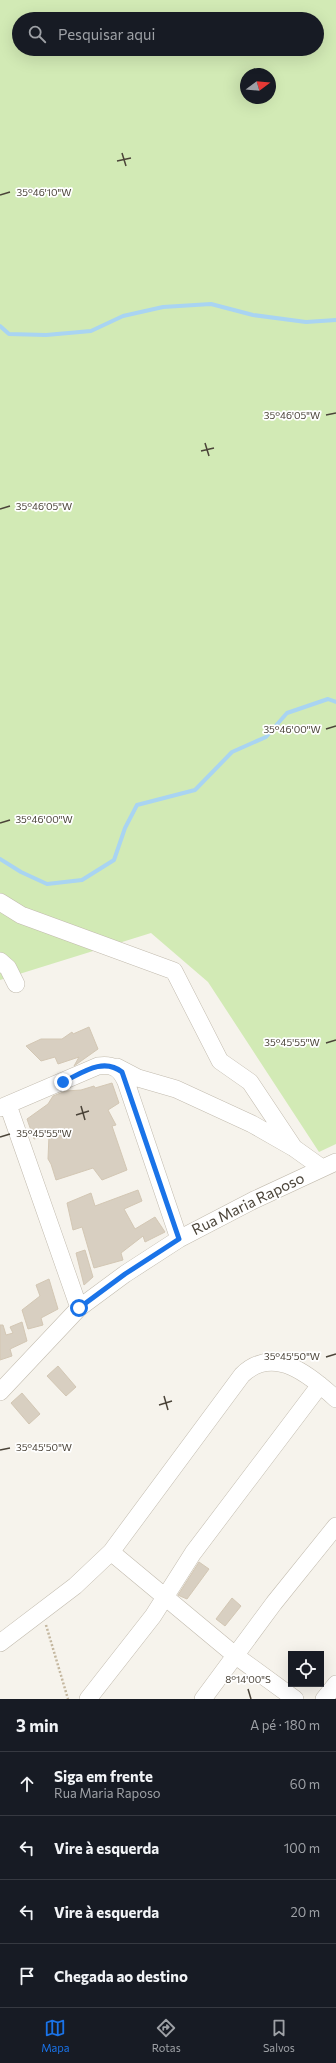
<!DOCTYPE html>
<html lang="pt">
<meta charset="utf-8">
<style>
body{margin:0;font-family:Commissioner,sans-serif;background:#20242c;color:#f1f3f6}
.controls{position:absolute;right:12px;bottom:12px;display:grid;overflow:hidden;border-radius:0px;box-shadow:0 4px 16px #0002}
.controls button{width:36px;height:36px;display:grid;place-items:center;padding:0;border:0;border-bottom:1px solid #363941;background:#171b24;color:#f1f3f6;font:20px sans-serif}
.compass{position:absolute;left:240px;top:68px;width:36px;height:36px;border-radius:50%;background:#171b24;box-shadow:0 4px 16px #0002;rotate:74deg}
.stop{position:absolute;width:12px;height:12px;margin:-9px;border:3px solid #1a73e8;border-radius:50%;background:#fff}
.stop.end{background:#1a73e8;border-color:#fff;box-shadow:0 1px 4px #0008}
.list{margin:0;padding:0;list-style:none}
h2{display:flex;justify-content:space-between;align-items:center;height:52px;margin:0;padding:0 16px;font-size:17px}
h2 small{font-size:13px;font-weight:400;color:#9ea1a6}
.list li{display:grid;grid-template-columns:26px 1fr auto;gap:12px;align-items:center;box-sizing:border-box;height:64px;padding:0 16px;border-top:1px solid #363941}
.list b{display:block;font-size:15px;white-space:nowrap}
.list p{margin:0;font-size:13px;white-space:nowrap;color:#9ea1a6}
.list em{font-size:13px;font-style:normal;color:#9ea1a6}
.icon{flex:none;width:22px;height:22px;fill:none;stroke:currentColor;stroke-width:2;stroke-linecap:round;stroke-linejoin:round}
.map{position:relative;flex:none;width:336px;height:1699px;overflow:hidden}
.search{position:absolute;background:#171b24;box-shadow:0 4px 16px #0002;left:12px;right:12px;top:12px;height:44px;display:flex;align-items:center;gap:10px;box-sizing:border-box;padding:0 14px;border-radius:22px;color:#9ea1a6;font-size:15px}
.sheet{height:308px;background:#171b24}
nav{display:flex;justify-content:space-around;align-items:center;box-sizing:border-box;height:56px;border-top:1px solid #363941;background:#171b24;font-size:11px;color:#9ea1a6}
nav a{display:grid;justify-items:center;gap:2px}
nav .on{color:#1a73e8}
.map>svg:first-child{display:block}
.green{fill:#d2eab5;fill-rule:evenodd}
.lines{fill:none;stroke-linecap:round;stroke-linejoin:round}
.stream{stroke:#a9d4f2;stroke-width:4}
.building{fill:#d8cfc1;stroke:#d3c7b4}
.minor-casing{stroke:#c2bbae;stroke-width:18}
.path{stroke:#c4b79f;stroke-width:2.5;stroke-dasharray:2 2;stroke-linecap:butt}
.minor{stroke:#fff;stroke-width:17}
.route{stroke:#1a73e8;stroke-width:5}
.ticks{fill:none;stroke:#4b4439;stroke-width:1.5}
.labels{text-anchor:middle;stroke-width:3.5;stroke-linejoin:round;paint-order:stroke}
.street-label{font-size:15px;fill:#4b4439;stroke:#fff}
.ticks-label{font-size:10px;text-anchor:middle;fill:#4b4439;stroke:#fff;stroke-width:3.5;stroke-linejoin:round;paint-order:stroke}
</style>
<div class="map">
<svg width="336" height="1699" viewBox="0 0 336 1699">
<rect width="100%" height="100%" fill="#f6f3ec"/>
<path class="green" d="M 0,0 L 336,0 L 336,1144 L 319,1152 L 208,982 L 151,933 L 0,980 ZM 19,19 L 317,19 L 317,49 L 19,49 ZM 246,74 L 270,74 L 270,98 L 246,98 Z"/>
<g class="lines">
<path class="stream" d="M 0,326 L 9,334 L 46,335 L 91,331 L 123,316 L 163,307 L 211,304 L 253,315 L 306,322 L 336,320
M 0,859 L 21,872 L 47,884 L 82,880 L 114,860 L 125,828 L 137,805 L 195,790 L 232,752 L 266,737 L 287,713 L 328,699 L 336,702"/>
</g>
<path class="building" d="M 89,1027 L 98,1049 L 74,1066 L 79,1057 L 58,1064 L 55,1057 L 41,1061 L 26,1046 L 41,1039 L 62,1039 L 72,1032 L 73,1034 Z
M 112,1083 L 119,1103 L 108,1110 L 116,1125 L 112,1126 L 127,1170 L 102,1180 L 93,1168 L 56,1180 L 51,1164 L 48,1159 L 49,1135 L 34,1139 L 27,1119 L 48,1104 L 53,1096 L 66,1091 L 81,1090 L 94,1086 L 95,1088 Z
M 138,1190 L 142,1201 L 124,1209 L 135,1229 L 155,1217 L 165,1232 L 145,1242 L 143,1236 L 121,1253 L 123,1260 L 94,1268 L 82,1227 L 73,1230 L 67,1203 L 91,1193 L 95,1206 Z
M 85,1250 L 93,1277 L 84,1285 L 76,1253 Z
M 49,1279 L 58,1309 L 41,1318 L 43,1325 L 28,1329 L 22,1310 L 40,1296 L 36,1285 Z
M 22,1322 L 27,1341 L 10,1349 L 12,1356 L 0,1360 L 0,1325 L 3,1325 L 6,1335 L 13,1333 L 10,1327 Z
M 58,1366 L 76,1387 L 66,1396 L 47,1376 Z
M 22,1393 L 40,1414 L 29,1424 L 11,1403 Z
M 199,1562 L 209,1569 L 187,1599 L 180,1596 L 178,1595 Z
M 232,1598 L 241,1606 L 225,1626 L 216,1619 Z"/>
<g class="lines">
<g class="minor-casing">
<path id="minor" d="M 0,902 L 21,915 L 174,971 L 220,1061 L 250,1082 L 294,1148
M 0,961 L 8,968 L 16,984
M 117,1067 L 138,1078 L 176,1089 L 252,1124 L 294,1148 L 322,1168
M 8,1105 L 79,1308
M 0,1108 L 98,1066 C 113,1064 120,1068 126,1082 L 179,1239
M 0,1392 L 79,1308 L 125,1274 L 179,1239 L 254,1200 L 336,1162
M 111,1552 L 236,1656 L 295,1699
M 0,1643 L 75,1586 L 111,1552 L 242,1375 C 274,1344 311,1376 336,1399
M 88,1699 L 153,1616 L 193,1553 L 320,1385
M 203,1699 L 274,1603 L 336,1526
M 324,1699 L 336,1684"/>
</g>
<path class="path" d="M 46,1625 L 68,1699"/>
<use href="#minor" class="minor"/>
</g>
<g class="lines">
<path class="route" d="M 63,1082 C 82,1073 103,1057 122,1072 L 179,1239 L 125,1274 L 79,1308"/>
</g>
<path class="ticks" d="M 122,153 L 126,166M 117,161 L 131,158M 0,195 L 10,192M 326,415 L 336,413M 205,443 L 209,456M 201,451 L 214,448M 0,509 L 10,506M 326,729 L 336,726M 0,823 L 10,820M 326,1043 L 336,1040M 81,1106 L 85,1120M 76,1115 L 89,1111M 0,1137 L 10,1134M 326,1357 L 336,1354M 164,1396 L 168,1410M 159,1405 L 172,1401M 0,1450 L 10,1448M 248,1689 L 251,1699"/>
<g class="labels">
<g class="street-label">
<text transform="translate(248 1204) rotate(-26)" y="5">Rua Maria Raposo</text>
</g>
</g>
<g class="ticks-label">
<text x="44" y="196">35°46'10"W</text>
<text x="292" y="419">35°46'05"W</text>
<text x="44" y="510">35°46'05"W</text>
<text x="292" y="733">35°46'00"W</text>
<text x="44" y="823">35°46'00"W</text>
<text x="292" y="1046">35°45'55"W</text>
<text x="44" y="1137">35°45'55"W</text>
<text x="292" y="1360">35°45'50"W</text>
<text x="44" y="1451">35°45'50"W</text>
<text x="248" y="1683">8°14'00"S</text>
</g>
</svg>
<div class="controls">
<button><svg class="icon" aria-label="locate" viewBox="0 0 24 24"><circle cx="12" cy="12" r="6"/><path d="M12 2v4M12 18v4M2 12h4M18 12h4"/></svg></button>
</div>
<svg class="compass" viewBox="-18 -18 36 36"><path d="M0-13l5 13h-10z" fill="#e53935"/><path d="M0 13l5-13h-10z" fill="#9ea1a6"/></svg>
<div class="stop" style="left:79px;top:1308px"></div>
<div class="stop end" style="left:63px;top:1082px"></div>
<div class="search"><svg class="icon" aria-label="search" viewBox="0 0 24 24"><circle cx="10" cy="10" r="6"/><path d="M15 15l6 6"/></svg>Pesquisar aqui</div>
</div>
<section class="sheet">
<h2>3 min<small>A pé · 180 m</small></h2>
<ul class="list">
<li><svg class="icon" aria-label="ahead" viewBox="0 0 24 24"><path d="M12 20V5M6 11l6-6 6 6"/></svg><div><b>Siga em frente</b><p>Rua Maria Raposo</p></div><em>60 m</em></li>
<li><svg class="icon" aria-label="left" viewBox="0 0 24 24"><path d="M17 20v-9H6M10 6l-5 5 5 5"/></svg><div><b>Vire à esquerda</b></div><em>100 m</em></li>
<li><svg class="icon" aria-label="left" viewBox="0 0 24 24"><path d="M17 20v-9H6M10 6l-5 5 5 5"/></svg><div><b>Vire à esquerda</b></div><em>20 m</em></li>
<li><svg class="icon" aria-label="arrive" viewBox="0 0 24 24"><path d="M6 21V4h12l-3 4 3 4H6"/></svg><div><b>Chegada ao destino</b></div></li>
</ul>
</section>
<nav>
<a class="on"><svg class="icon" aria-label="map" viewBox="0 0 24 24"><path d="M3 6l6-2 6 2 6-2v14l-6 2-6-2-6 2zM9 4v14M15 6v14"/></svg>Mapa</a>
<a><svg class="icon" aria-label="directions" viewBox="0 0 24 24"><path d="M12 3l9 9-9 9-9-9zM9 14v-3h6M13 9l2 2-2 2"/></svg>Rotas</a>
<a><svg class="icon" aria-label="saved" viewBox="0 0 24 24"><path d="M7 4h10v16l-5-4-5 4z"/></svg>Salvos</a>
</nav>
